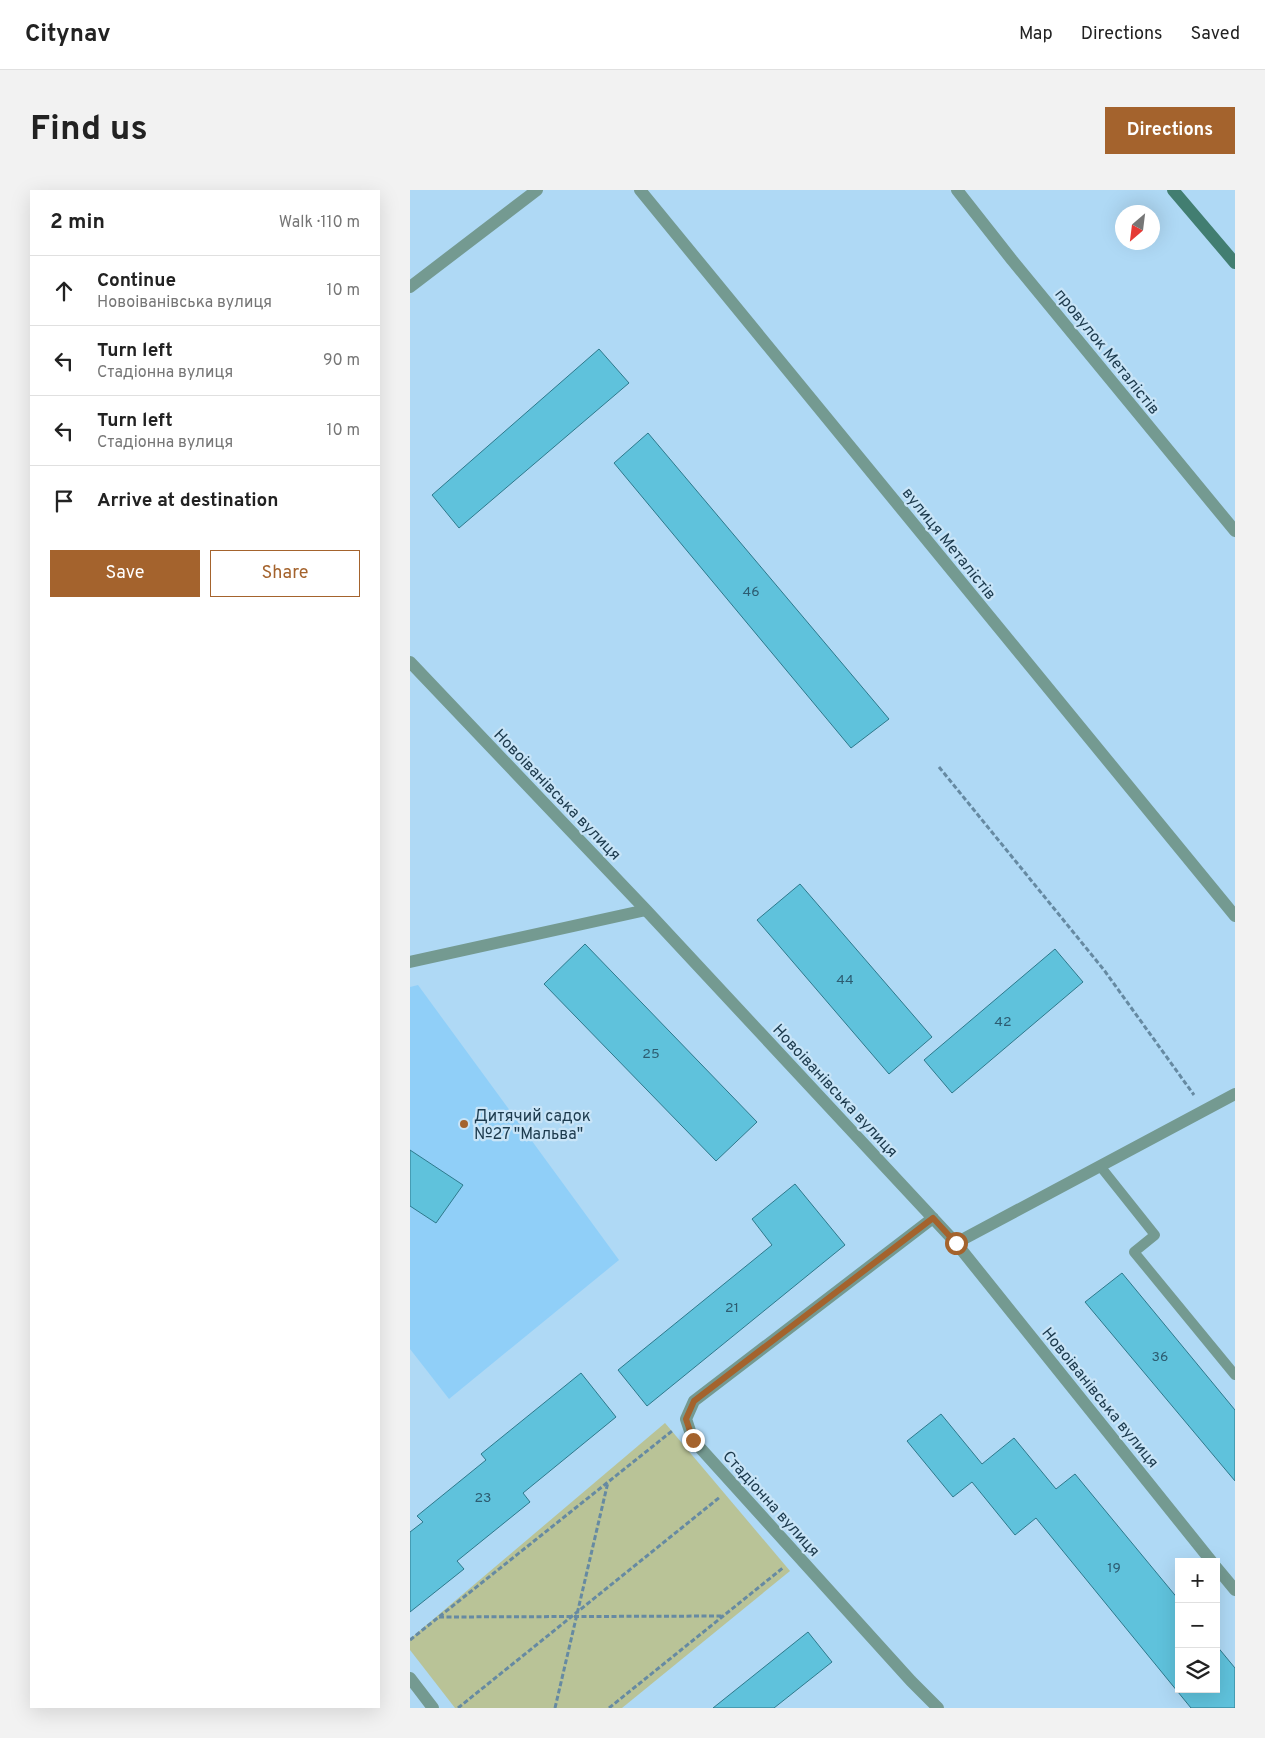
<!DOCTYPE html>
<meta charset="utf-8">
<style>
body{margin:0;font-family:Overpass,sans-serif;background:#f2f2f2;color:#222}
.controls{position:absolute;right:15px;bottom:15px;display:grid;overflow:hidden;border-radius:0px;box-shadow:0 5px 20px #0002}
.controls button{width:45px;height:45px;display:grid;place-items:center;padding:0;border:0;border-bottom:1px solid #e0e0e0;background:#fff;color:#222;font:25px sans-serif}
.compass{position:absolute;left:705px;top:15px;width:45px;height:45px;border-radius:50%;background:#fff;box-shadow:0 5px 20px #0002;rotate:208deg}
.stop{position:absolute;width:15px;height:15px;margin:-11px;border:4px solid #a4632d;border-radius:50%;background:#fff}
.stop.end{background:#a4632d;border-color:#fff;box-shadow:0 1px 5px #0008}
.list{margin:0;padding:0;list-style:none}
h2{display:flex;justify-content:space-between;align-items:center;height:65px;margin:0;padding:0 20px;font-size:21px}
h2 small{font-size:16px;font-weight:400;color:#767676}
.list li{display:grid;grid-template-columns:32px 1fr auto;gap:15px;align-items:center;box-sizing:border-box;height:70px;padding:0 20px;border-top:1px solid #e0e0e0}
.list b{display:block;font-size:19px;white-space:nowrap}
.list p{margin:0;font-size:16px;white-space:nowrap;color:#767676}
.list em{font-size:16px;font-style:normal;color:#767676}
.actions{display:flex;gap:10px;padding:15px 20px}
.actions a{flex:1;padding:11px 0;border:1px solid #a4632d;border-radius:0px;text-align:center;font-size:18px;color:#a4632d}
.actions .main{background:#a4632d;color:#fff}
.icon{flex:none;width:28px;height:28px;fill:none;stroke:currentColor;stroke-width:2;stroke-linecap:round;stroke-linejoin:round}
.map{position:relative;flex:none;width:825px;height:1518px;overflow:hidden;border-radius:0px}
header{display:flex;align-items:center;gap:30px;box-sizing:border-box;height:70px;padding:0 25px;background:#fff;border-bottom:1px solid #e0e0e0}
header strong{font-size:24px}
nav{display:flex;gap:28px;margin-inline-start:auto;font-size:18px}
.intro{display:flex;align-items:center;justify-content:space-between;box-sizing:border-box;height:120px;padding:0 30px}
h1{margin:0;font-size:35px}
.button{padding:12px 22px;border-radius:0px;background:#a4632d;color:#fff;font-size:18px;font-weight:700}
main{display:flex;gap:30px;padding:0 30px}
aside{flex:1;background:#fff;border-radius:0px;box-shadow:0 5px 20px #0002}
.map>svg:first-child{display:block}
.built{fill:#90cff8}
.green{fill:#b9c397}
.building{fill:#5fc2dc;stroke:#2e798c}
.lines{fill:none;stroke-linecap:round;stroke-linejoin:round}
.path{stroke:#668aa2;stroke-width:3;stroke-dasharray:5 2.5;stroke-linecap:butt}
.lane{stroke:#749a91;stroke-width:10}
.street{stroke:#749a91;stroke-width:12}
.secondary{stroke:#427e71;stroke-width:12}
.route{stroke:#a4632d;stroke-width:6}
.poi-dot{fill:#a4632d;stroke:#c8e4f7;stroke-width:2}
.labels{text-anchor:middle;stroke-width:4.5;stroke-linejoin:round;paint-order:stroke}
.number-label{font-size:14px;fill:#2d5c71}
.street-label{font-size:16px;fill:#1c3a4d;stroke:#c8e4f7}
.poi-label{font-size:16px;fill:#1c3a4d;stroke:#c8e4f7;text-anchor:start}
</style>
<header>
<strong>Citynav</strong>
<nav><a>Map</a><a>Directions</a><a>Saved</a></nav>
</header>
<div class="intro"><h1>Find us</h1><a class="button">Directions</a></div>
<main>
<aside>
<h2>2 min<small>Walk · 110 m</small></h2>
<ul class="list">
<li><svg class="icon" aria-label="ahead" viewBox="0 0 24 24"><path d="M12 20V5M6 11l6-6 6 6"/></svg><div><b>Continue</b><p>Новоіванівська вулиця</p></div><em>10 m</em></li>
<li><svg class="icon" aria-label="left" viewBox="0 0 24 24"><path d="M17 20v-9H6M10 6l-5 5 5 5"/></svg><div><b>Turn left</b><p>Стадіонна вулиця</p></div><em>90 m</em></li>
<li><svg class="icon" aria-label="left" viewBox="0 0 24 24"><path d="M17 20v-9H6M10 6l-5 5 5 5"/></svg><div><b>Turn left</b><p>Стадіонна вулиця</p></div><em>10 m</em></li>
<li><svg class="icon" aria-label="arrive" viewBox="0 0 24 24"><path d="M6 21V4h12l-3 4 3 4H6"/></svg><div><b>Arrive at destination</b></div></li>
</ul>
<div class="actions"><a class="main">Save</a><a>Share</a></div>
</aside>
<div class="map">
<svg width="825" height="1518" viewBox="0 0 825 1518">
<rect width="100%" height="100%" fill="#afd9f5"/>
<path class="built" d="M 8,795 L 209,1070 L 39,1209 L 0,1159 L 0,797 Z"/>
<path class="green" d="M 255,1233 L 380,1381 L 212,1518 L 45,1518 L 0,1460 L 0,1449 Z"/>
<path class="building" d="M 189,159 L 219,193 L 49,338 L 22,305 Z
M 238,243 L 479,529 L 441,558 L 204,273 Z
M 390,694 L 522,847 L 479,884 L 347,730 Z
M 175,754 L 347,932 L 306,971 L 134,794 Z
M 645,759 L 673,792 L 542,903 L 514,870 Z
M 0,960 L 53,995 L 26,1033 L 0,1016 Z
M 385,994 L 435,1055 L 237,1216 L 208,1180 L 362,1055 L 342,1029 Z
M 712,1083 L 825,1220 L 825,1291 L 675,1112 Z
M 171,1183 L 206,1227 L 113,1303 L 120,1312 L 47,1371 L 54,1379 L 0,1422 L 0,1342 L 13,1332 L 7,1326 L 76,1270 L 71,1264 Z
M 531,1224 L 572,1274 L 604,1248 L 646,1299 L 665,1284 L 769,1410 L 769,1499 L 806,1499 L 806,1455 L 825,1478 L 825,1518 L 781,1518 L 626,1328 L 605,1345 L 562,1292 L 543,1307 L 497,1251 Z
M 398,1442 L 422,1472 L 364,1518 L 303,1518 Z"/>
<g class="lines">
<path class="path" d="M 529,577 L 694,780 L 784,905
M 29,1427 L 314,1426
M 0,1450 L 262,1241
M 48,1518 L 310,1307
M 145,1518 L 198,1292
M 199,1518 L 374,1377"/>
<path class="lane" d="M 690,976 L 745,1045 L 724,1062 L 825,1185"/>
<path class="street" d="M 230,0 L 825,726
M 547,0 L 602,70 L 825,341
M 0,97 L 127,0
M 0,472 L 236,720 L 546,1053 L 802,1372
M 0,772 L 236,720
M 523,1028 L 284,1211 L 276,1229 L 283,1250 L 501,1491 L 528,1518
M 546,1053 L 825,904
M 806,1377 L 825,1400
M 0,1488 L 23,1518"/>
<path class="secondary" d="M 763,0 L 825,73"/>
</g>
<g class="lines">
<path class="route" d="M 283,1250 L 276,1229 L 284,1211 L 523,1028 L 546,1053"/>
</g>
<circle class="poi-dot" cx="54" cy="934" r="5"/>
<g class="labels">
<g class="number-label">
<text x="341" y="406">46</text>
<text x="435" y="794">44</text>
<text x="593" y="836">42</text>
<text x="241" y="868">25</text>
<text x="322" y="1122">21</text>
<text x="750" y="1171">36</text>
<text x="73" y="1312">23</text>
<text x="704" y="1382">19</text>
</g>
<g class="street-label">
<text transform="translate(698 161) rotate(51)" y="6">провулок Металістів</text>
<text transform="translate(540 353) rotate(51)" y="6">вулиця Металістів</text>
<text transform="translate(148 604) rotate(46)" y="6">Новоіванівська вулиця</text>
<text transform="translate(426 900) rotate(47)" y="6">Новоіванівська вулиця</text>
<text transform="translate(691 1207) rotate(51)" y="6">Новоіванівська вулиця</text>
<text transform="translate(362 1313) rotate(48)" y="6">Стадіонна вулиця</text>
</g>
<g class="poi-label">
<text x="64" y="931">Дитячий садок<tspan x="64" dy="18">№27 "Мальва"</tspan></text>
</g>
</g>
</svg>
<div class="controls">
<button>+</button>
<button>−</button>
<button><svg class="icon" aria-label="layers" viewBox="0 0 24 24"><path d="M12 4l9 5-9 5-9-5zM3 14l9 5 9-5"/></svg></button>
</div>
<svg class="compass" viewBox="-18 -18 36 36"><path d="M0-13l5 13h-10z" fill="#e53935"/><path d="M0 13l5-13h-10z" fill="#767676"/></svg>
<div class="stop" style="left:546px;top:1053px"></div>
<div class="stop end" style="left:283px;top:1250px"></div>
</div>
</main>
